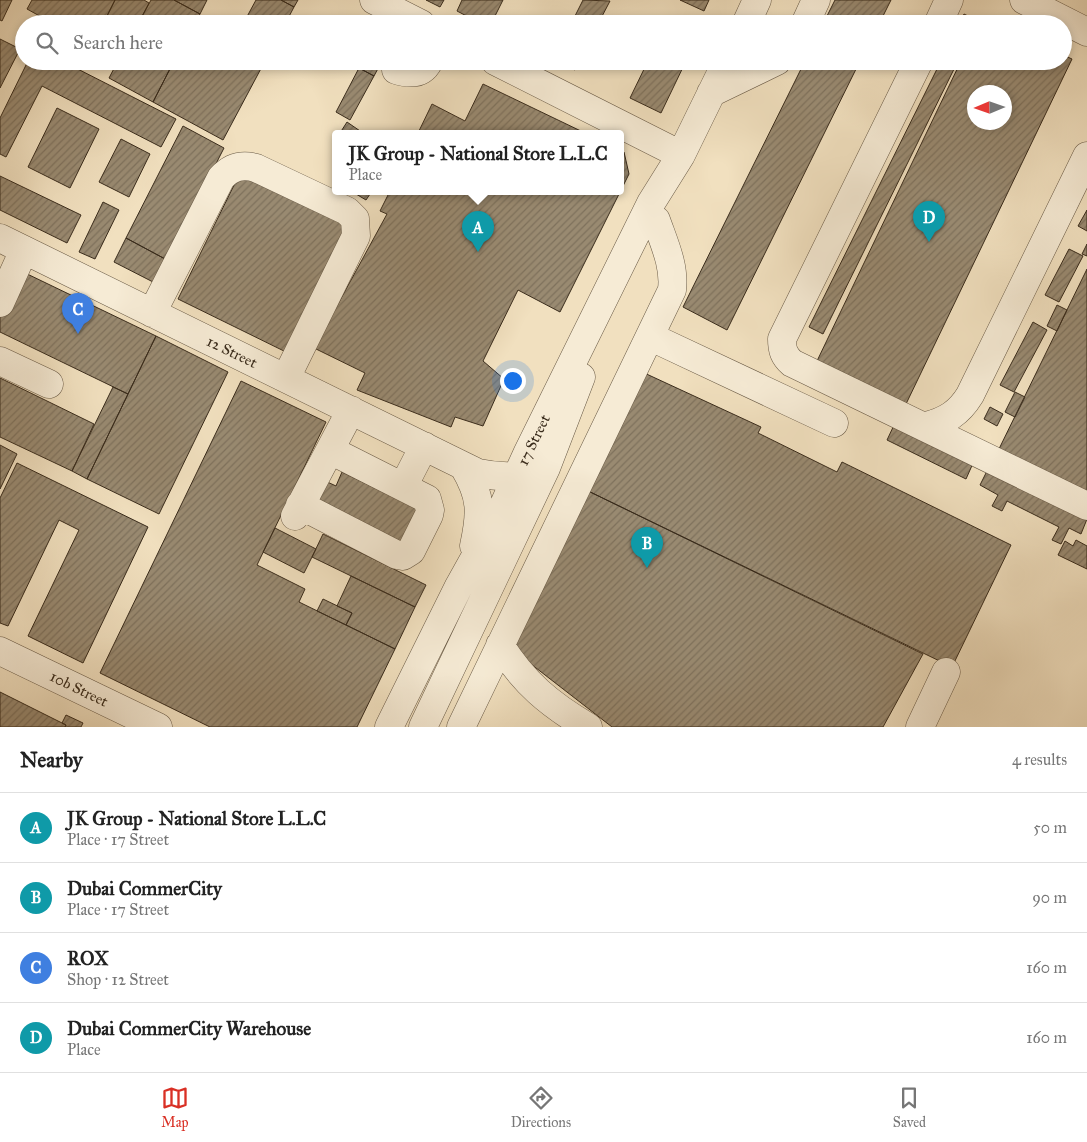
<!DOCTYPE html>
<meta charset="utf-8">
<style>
body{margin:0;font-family:"IM FELL Great Primer",serif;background:#f2f2f2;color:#222}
.compass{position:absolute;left:967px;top:85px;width:45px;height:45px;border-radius:50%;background:#fff;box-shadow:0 2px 8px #0003;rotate:268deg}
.you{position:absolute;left:512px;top:380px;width:18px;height:18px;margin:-12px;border:4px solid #fff;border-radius:50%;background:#1a73e8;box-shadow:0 0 0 8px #1a73e833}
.badge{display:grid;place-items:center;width:32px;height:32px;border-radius:50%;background:#d93025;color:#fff;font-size:16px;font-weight:700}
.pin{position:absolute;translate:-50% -41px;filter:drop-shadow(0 1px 2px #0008)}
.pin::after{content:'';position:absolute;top:26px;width:18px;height:15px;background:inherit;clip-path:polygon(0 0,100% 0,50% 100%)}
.popup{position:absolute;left:332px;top:130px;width:292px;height:65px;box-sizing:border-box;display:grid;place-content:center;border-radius:5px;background:#fff;filter:drop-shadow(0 1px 4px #0005);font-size:16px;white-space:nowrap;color:#767676}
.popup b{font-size:19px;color:#222}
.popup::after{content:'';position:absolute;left:50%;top:100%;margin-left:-10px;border:10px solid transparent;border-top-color:#fff}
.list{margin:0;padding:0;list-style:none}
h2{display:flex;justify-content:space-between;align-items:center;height:65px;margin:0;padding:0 20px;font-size:21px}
h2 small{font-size:16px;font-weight:400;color:#767676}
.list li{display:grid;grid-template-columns:32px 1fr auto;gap:15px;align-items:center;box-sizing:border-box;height:70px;padding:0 20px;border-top:1px solid #e0e0e0}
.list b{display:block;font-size:19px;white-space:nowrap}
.list p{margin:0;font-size:16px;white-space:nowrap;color:#767676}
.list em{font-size:16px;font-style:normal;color:#767676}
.icon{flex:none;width:28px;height:28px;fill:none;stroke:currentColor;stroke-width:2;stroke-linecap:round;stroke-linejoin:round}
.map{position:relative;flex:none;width:1087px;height:727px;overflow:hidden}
.search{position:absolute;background:#fff;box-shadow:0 2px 8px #0003;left:15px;right:15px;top:15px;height:55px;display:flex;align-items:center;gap:12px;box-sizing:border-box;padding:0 18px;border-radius:28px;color:#767676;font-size:19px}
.sheet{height:345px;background:#fff}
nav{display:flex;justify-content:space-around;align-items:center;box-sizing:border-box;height:70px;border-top:1px solid #e0e0e0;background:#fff;font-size:14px;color:#767676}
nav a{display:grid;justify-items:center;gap:2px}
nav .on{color:#d93025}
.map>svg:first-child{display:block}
.building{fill:url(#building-hatch);stroke:#3a2c1c;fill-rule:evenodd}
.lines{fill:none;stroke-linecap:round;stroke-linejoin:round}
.minor-casing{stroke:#685945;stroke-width:29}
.minor{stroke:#f6ebd5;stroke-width:28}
.labels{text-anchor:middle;stroke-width:4;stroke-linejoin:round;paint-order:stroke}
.street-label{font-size:15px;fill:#3a2c1c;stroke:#f6ebd5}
</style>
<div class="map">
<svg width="1087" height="727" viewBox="0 0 1087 727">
<defs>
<pattern id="building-hatch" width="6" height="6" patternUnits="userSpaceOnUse" patternTransform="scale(1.25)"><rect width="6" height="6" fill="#998a71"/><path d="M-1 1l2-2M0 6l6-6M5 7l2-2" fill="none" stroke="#7e715c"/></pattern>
</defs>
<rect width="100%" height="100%" fill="#f1e0bf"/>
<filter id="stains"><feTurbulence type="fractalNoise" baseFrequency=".004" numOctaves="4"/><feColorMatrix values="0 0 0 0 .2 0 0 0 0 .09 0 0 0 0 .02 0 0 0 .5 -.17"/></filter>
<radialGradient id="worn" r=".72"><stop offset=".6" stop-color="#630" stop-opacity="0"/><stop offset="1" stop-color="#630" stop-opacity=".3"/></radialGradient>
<path class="building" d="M 0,0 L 12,0 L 2,21 L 0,20 Z
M 32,0 L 115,0 L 103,24 L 54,24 L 27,9 Z
M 115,0 L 144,0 L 149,3 L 138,24 L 103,24 Z
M 151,0 L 174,0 L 200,14 L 194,24 L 138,24 Z
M 174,0 L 207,0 L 200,14 Z
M 256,0 L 281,0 L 294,7 L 285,24 L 243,24 Z
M 281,0 L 298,0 L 294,7 Z
M 426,0 L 444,0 L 440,7 Z
M 462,0 L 503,0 L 491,24 L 482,24 L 457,11 Z
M 583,0 L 610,1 L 598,24 L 571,24 Z
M 680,0 L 709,0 L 704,11 Z
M 835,0 L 891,0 L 879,24 L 823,24 Z
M 964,14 L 978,21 L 976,24 L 959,24 Z
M 983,16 L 999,24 L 979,24 Z
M 0,39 L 20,49 L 0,88 Z
M 1063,55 L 1072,59 L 906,404 L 817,361 L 961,61 L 1063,61 ZM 974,92 L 1004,92 L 1004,122 L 974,122 Z
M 28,61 L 62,61 L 176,119 L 161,147 L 42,86 L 6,157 L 0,154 L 0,118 Z
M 118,61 L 174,61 L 153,102 L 109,78 Z
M 174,61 L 265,61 L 223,140 L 153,102 Z
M 363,61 L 382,61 L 374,76 L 359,68 Z
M 559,61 L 580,61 L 575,70 Z
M 648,61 L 686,61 L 661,113 L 630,98 Z
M 805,61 L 860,61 L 727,330 L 683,307 Z
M 941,61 L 958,61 L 823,334 L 809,327 Z
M 359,68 L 374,76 L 350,120 L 336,112 Z
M 483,84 L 585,133 L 418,133 L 432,104 L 465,121 Z
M 57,108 L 99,129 L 70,188 L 28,167 Z
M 347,122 L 363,133 L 340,133 Z
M 183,126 L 224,148 L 167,260 L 126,238 Z
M 121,139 L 150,154 L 129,197 L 99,182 Z
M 620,151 L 624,152 L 629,174 L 560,312 L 518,290 L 483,361 L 504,379 L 483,426 L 455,417 L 451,427 L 357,390 L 365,373 L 314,348 L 387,214 L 380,211 L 390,191 L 620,191 Z
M 239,175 L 344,214 L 346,233 L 288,353 L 178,299 Z
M 0,176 L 81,215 L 67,243 L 0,210 Z
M 351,191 L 372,191 L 366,200 Z
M 103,202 L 119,210 L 95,259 L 79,252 Z
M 1087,210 L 1087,231 L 1078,226 Z
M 126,238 L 167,260 L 155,283 L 114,262 Z
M 1087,244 L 1087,256 L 1082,254 Z
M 1069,249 L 1083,256 L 1059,302 L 1045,295 Z
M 1087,269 L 1087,495 L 998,451 Z
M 21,271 L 156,336 L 128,394 L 0,332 L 0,314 Z
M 1057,305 L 1067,310 L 1057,331 L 1047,326 Z
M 1033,322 L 1047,330 L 1014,392 L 1000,385 Z
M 156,336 L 228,372 L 159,514 L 87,479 Z
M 640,371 L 761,427 L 758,433 L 837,472 L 842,462 L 1011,545 L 952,667 L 584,489 Z
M 0,378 L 94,424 L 72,471 L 0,437 Z
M 241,381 L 326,422 L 257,565 L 305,589 L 299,602 L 395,649 L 357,727 L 210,727 L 100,673 Z
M 113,387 L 128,394 L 87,479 L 72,471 Z
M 1015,392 L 1025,397 L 1015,417 L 1005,412 Z
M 990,407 L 1003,414 L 997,426 L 984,419 Z
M 895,423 L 974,461 L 966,479 L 887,440 Z
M 0,445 L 17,454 L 0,489 Z
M 17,463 L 148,527 L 83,663 L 28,636 L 79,530 L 59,520 L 8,626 L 0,623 L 0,498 Z
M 988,469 L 1087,519 L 1081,534 L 1069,528 L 1061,544 L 1052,540 L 1059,527 L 1007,501 L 1002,511 L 992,506 L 998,495 L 980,485 Z
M 342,472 L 418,509 L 400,547 L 311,504 L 323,480 L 336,486 Z
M 584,489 L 923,654 L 883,727 L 612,727 L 509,647 Z
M 275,528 L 316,549 L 304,573 L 263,552 Z
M 323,534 L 426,585 L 415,607 L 312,557 Z
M 1076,540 L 1087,546 L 1087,569 L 1058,555 L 1065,541 L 1073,546 Z
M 351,576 L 415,607 L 395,649 L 346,625 L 352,613 L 337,606 Z
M 323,599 L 352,613 L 346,625 L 317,611 Z
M 0,692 L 66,725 L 65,727 L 0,727 Z
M 66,715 L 83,723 L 81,727 L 65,727 L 66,725 L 62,723 Z"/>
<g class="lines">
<g class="minor-casing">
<path id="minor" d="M 374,0 L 421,24
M 1024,0 L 1087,32
M 746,24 L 757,0
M 805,24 L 816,0
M 938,24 L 949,0
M 495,61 L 681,155
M 919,61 L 782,339 C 782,350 784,356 792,363 L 1087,506
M 396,70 C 409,74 422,75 429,61
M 711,93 L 777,61
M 0,238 L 478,473 C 497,477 514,478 533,473
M 0,303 L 24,250
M 152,313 L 221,178 C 231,167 242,164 256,168 L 347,211 L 355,219 L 356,236 L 286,378
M 651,337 L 834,423
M 0,361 L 49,384
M 926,426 C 946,421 959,413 970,395 L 1087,156
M 464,467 C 482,497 481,513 474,546
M 404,485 L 424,446
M 300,505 L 397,555 L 403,556 L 411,551 L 429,515 L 430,510 L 427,499 L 330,450
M 295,516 L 351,410
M 500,645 C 524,683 549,704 588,727
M 0,651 L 158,727
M 389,727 L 459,586 L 502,509 L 527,454 L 651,203 L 681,155 L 727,61
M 423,727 L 546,468 L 581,377
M 461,727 L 672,290 C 675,266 664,243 656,220
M 920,727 L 946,672"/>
</g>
<use href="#minor" class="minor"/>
</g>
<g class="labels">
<g class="street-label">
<text transform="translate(232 352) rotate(26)" y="5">12 Street</text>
<text transform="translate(534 440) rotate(-64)" y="5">17 Street</text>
<text transform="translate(79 689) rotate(26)" y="5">10b Street</text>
</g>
</g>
<rect width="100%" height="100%" filter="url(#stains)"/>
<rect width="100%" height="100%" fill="url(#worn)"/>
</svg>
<svg class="compass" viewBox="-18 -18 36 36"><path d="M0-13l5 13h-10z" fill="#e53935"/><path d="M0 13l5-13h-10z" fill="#767676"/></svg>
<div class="you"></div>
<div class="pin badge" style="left:478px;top:252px;background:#0f9aa8">A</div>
<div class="popup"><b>JK Group - National Store L.L.C</b>Place</div>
<div class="pin badge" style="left:647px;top:568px;background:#0f9aa8">B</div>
<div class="pin badge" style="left:78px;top:334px;background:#3f7fe0">C</div>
<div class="pin badge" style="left:929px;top:242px;background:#0f9aa8">D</div>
<div class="search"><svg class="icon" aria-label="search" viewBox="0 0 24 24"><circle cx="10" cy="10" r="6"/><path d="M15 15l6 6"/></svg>Search here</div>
</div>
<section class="sheet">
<h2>Nearby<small>4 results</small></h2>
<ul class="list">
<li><span class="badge" style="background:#0f9aa8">A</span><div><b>JK Group - National Store L.L.C</b><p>Place · 17 Street</p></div><em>50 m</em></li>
<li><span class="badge" style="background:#0f9aa8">B</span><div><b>Dubai CommerCity</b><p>Place · 17 Street</p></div><em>90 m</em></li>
<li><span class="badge" style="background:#3f7fe0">C</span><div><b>ROX</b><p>Shop · 12 Street</p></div><em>160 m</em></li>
<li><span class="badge" style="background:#0f9aa8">D</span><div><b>Dubai CommerCity Warehouse</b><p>Place</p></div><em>160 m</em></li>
</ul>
</section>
<nav>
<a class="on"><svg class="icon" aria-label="map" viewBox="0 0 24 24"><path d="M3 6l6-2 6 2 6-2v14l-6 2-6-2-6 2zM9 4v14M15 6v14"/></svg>Map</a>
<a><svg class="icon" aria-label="directions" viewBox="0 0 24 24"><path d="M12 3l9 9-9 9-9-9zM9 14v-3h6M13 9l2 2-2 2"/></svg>Directions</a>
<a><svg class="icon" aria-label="saved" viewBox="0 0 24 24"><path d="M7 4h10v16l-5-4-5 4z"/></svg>Saved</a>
</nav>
